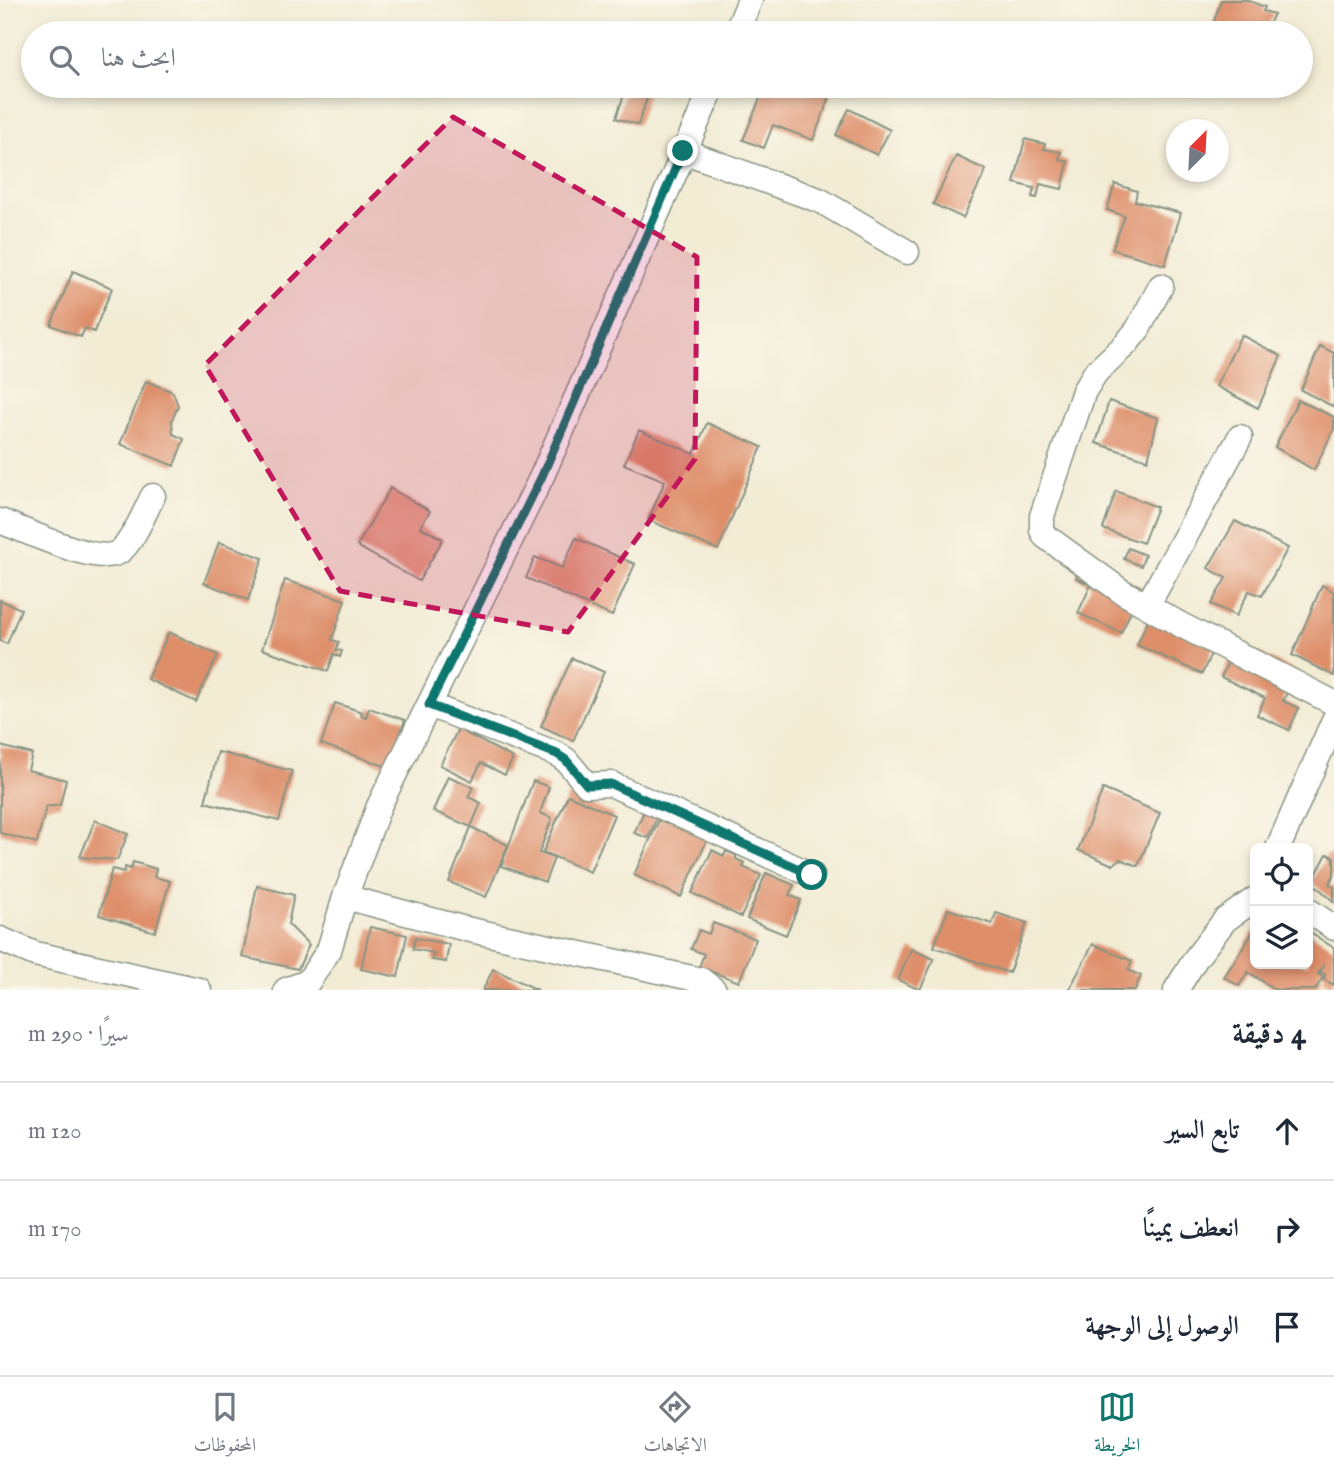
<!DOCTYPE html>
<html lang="ar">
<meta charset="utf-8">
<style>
body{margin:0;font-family:"IM FELL English",Amiri,serif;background:#f2f2f3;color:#1f2937;direction:rtl}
.controls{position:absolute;right:21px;bottom:21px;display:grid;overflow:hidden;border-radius:10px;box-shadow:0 4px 10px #0003}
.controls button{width:63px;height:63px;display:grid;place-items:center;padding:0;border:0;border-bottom:2px solid #e0e1e3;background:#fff;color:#1f2937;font:35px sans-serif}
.compass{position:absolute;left:1166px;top:119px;width:63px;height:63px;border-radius:50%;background:#fff;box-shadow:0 4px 10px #0003;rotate:24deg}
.stop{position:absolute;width:21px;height:21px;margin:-16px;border:5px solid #0f766e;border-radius:50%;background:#fff}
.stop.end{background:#0f766e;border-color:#fff;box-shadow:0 2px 7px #0008}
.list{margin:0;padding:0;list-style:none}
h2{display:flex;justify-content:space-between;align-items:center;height:91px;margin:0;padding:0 28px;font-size:30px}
h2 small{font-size:23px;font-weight:400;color:#747a83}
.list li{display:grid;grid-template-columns:46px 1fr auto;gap:21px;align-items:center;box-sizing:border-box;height:98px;padding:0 28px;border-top:2px solid #e0e1e3}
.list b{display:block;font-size:26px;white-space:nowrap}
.list em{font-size:23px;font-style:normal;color:#747a83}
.icon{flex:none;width:38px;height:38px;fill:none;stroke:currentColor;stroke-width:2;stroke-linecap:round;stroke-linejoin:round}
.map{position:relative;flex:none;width:1334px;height:990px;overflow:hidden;direction:ltr}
.search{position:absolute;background:#fff;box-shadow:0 4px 10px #0003;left:21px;right:21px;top:21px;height:77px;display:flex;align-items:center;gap:18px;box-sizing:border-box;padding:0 24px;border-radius:38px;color:#747a83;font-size:26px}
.sheet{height:385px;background:#fff}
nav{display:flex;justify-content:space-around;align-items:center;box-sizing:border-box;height:98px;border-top:2px solid #e0e1e3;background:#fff;font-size:19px;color:#747a83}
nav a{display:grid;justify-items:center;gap:4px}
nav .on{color:#0f766e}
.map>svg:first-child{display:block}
.building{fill:#de8f6a}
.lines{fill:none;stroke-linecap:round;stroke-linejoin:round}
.street-casing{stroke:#889484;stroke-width:27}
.street{stroke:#fff;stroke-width:24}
.route{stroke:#0f766e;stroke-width:9}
.marked{fill:#c2185b;fill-opacity:0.2;stroke:#c2185b;stroke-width:5;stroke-dasharray:14 9;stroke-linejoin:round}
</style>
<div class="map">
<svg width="1334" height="990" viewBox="0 0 1334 990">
<rect width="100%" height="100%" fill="#fbf7ec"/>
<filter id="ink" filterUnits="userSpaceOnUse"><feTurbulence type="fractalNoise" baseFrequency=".0143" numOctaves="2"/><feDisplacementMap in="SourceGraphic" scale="14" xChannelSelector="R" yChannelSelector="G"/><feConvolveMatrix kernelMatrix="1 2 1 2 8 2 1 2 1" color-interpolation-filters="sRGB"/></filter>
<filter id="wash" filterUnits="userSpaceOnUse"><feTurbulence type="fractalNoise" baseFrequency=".00686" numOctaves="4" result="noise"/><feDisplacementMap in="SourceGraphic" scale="28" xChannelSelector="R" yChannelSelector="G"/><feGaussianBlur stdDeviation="1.57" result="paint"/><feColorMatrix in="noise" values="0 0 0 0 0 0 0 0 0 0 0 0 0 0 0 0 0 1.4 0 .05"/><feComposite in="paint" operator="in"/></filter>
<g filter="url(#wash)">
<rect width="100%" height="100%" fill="#f2ecd5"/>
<g id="blocks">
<path class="building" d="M 1221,0 L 1247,0 L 1265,7 L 1263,11 L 1274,14 L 1265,33 L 1210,33 Z
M 627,86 L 651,86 L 638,125 L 616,118 Z
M 765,86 L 810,86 L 831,94 L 813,140 L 773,125 L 764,148 L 743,140 Z
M 849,109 L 890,130 L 877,155 L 836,135 Z
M 1025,139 L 1045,144 L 1044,149 L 1061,152 L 1059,159 L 1068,162 L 1062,189 L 1040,184 L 1037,198 L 1032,197 L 1034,188 L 1014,183 Z
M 956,156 L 986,170 L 963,218 L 933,204 Z
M 1115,184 L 1137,191 L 1135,201 L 1181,213 L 1165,265 L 1112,249 L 1125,216 L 1107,210 Z
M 73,271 L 112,288 L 94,332 L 85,328 L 81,337 L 51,325 Z
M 1241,335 L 1281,356 L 1258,408 L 1216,386 Z
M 1320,346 L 1334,353 L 1334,407 L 1301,390 Z
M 146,381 L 173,392 L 178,406 L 172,420 L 173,434 L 184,439 L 174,466 L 120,444 Z
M 1298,400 L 1334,417 L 1334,429 L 1314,470 L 1275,447 Z
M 1109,401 L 1158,418 L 1148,460 L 1096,443 Z
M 707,423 L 762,447 L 718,550 L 648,520 L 665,481 L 624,464 L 639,430 L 694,454 Z
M 390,488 L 430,511 L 420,527 L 443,539 L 419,581 L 357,546 Z
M 1116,491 L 1157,507 L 1143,543 L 1103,529 Z
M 1235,521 L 1288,548 L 1262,596 L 1249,591 L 1236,616 L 1211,604 L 1226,578 L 1208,568 Z
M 576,538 L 635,564 L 612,616 L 526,578 L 535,557 L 562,568 Z
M 219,542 L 263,558 L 248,600 L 204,583 Z
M 1128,548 L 1145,555 L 1141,566 L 1124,559 Z
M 1083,561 L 1142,587 L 1121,633 L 1078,613 L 1091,585 L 1076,578 Z
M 285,580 L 345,600 L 332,640 L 339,642 L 336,650 L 342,651 L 340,657 L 334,654 L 328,671 L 262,649 Z
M 1322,585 L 1334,592 L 1334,676 L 1292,655 Z
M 0,600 L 21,609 L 7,644 L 0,641 Z
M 1155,603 L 1217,640 L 1202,674 L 1137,645 Z
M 169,632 L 218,655 L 196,702 L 147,679 Z
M 1237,642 L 1298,672 L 1283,701 L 1299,708 L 1289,730 L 1257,715 L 1265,698 L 1221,677 Z
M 572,658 L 604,672 L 573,741 L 541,726 Z
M 335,703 L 362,712 L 361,715 L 366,717 L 369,708 L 405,720 L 388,767 L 321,744 Z
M 458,729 L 513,758 L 505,775 L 481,763 L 472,781 L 440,765 Z
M 0,746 L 32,754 L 28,770 L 66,780 L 60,805 L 46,807 L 37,843 L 0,833 Z
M 218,752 L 292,771 L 279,821 L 205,802 Z
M 448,776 L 473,787 L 468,797 L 481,803 L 471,827 L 433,811 Z
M 533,781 L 549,787 L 540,813 L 552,818 L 539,853 L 554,858 L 545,882 L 501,866 Z
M 1103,789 L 1160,813 L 1138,866 L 1120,859 L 1113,865 L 1078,850 Z
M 568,795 L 614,815 L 590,872 L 543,852 Z
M 646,807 L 659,813 L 648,838 L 634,833 Z
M 662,813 L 710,834 L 681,897 L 634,875 Z
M 95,820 L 128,834 L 117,860 L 80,857 Z
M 471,827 L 508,845 L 486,897 L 449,882 Z
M 712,850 L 724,856 L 726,851 L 736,855 L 736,859 L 745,863 L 743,867 L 761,875 L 741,917 L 692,893 Z
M 1327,854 L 1334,857 L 1334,875 L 1329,884 L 1334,887 L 1334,902 L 1312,882 Z
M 133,862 L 156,869 L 154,877 L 170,881 L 155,932 L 99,915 L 112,869 L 124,872 L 125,867 L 131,869 Z
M 766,873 L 794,885 L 789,895 L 801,900 L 786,935 L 747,919 Z
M 257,886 L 294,895 L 288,924 L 309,945 L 298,969 L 242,957 Z
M 948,909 L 992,924 L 996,913 L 1027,923 L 1009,973 L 934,947 Z
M 713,923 L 756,939 L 739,982 L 699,967 L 704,954 L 691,949 L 699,930 L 709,934 Z
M 370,927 L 407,935 L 398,977 L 361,969 Z
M 1255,929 L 1255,964 L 1308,964 L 1308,931 L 1334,948 L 1334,985 L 1324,980 L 1325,974 L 1320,973 L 1324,964 L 1318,974 L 1323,977 L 1315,990 L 1276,990 L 1248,972 L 1239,986 L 1224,977 Z
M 415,938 L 449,944 L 446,962 L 432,960 L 434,953 L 413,949 Z
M 1093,944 L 1132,961 L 1128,970 L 1141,976 L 1135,990 L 1069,990 Z
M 911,949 L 934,959 L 920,990 L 898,980 Z
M 493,969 L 538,990 L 483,990 Z"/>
</g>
</g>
<g filter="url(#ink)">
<use href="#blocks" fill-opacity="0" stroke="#889484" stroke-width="2"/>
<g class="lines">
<g class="street-casing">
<path id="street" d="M 736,33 L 750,0
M 683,151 L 821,201 L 907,252
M 1161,286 L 1138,329 L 1126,344 L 1096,372 L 1084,391 L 1042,516 L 1042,530 L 1045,536 L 1121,591 L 1181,625 L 1334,703
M 0,521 C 24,530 99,566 119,552 C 133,542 145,511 153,496
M 1147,606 L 1240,437
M 429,705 L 557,754 L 566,760 L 587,785 L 611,784 L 812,875
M 1278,848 L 1334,720
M 345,897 L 466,929 L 701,980 L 714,990
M 1308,910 L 1334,928
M 0,939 L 35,954 L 199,990
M 286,990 L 308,982 L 329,950 L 345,897 L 379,806 L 542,476 L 713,86
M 1176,990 L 1196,958 L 1225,920 L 1255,899"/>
</g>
<use href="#street" class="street"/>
</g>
</g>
<g class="lines" filter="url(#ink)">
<path class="route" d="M 683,151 L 542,476 L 429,705 L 557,754 L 566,760 L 587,785 L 611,784 L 812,875"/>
</g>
<path class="marked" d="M 453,117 L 697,257 L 695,459 L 568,632 L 340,591 L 205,365 Z"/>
</svg>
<div class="controls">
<button><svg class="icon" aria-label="locate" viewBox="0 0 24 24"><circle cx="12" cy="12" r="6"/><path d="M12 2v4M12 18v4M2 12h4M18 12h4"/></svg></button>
<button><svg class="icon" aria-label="layers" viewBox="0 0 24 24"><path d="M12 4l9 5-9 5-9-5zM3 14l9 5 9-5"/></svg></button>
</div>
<svg class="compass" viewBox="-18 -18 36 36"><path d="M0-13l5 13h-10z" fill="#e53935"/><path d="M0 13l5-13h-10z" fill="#747a83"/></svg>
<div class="stop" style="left:812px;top:875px"></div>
<div class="stop end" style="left:683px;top:151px"></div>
<div class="search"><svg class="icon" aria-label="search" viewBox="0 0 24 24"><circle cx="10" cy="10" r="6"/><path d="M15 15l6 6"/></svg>ابحث هنا</div>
</div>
<section class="sheet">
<h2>4 دقيقة<small>سيرًا · 290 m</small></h2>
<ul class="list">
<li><svg class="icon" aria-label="ahead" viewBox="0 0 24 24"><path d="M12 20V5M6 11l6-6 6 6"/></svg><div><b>تابع السير</b></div><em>120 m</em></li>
<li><svg class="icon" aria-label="right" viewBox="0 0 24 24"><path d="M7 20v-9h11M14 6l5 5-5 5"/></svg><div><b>انعطف يمينًا</b></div><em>170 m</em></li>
<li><svg class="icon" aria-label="arrive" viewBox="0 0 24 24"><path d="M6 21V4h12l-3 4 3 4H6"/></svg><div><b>الوصول إلى الوجهة</b></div></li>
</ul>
</section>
<nav>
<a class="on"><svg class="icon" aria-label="map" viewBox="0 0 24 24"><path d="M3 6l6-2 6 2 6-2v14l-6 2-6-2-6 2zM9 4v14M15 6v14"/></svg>الخريطة</a>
<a><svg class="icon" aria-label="directions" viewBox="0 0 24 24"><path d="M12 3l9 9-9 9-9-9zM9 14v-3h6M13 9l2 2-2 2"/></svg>الاتجاهات</a>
<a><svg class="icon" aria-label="saved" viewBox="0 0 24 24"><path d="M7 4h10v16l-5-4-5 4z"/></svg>المحفوظات</a>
</nav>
